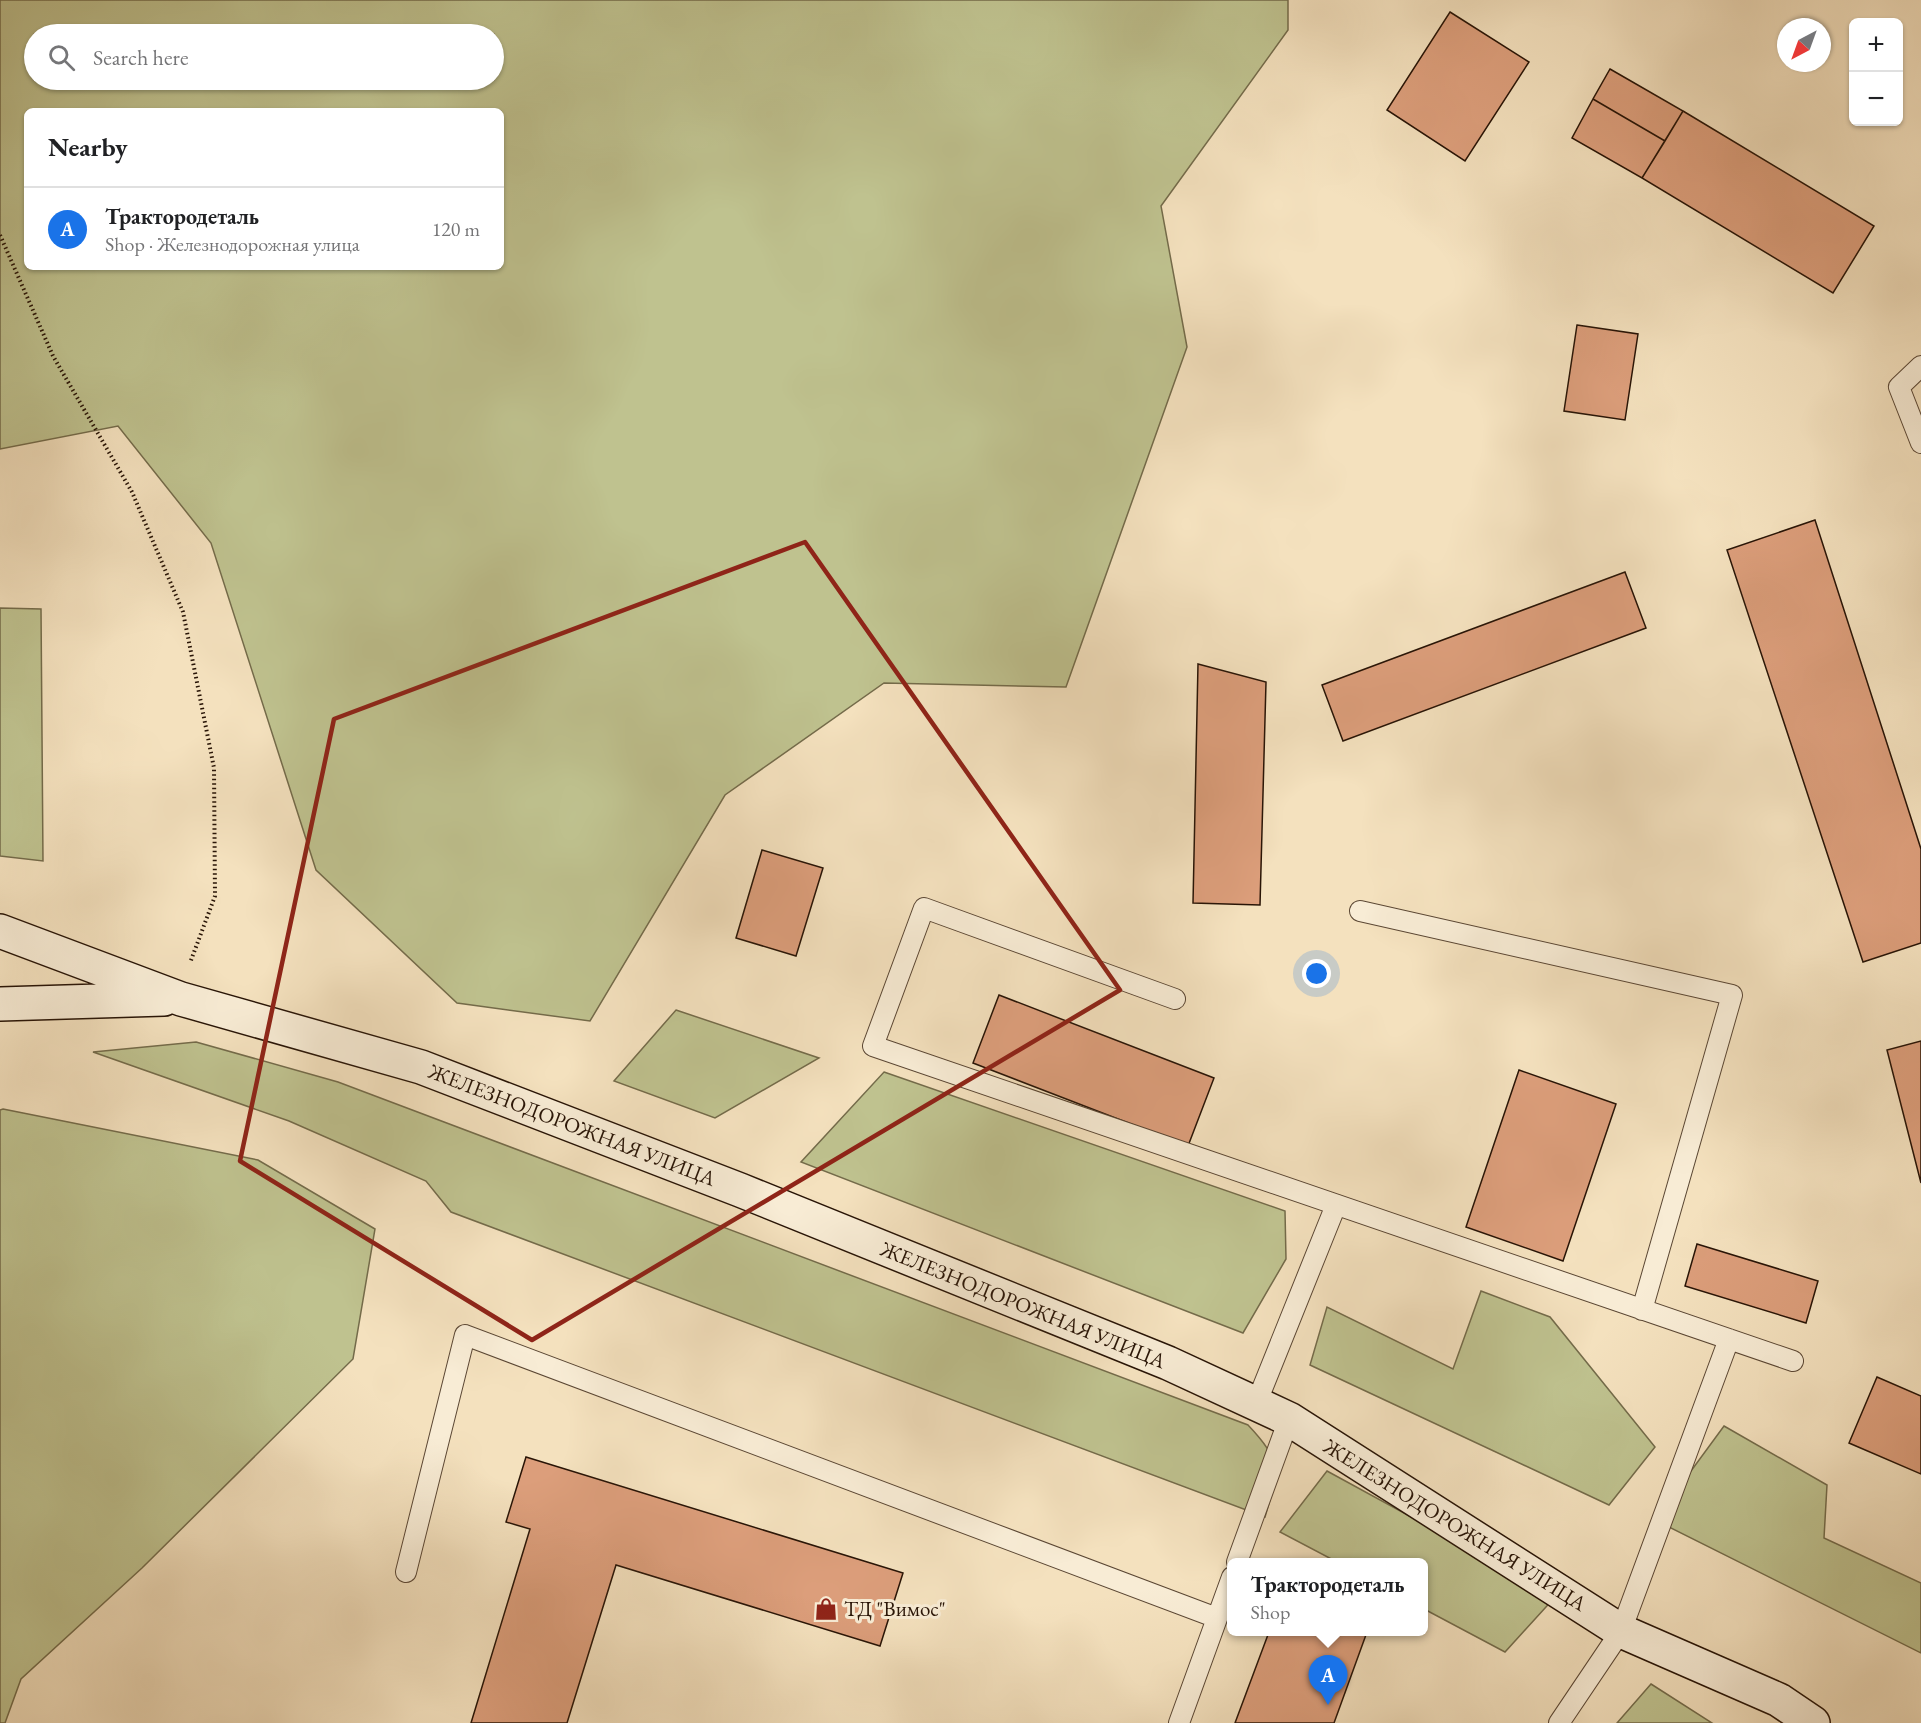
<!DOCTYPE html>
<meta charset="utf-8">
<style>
body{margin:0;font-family:"EB Garamond",serif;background:#f2f2f2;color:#202124}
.controls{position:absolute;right:18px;top:18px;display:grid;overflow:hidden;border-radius:9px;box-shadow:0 2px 4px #0004}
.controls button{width:54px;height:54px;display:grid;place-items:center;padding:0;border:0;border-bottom:2px solid #e0e0e0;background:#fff;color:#202124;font:30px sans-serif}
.compass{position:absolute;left:1777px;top:18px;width:54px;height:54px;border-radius:50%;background:#fff;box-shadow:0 2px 4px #0004;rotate:221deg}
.you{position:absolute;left:1317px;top:974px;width:21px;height:21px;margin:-15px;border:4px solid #fff;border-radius:50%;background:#1a73e8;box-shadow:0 0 0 9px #1a73e833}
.badge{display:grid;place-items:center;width:39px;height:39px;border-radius:50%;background:#1a73e8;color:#fff;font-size:20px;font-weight:700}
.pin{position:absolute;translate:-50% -50px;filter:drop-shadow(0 2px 3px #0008)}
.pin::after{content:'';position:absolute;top:32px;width:21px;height:18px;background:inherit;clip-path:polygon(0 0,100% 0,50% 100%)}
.popup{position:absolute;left:1227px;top:1558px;width:201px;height:78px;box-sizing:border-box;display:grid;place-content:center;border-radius:9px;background:#fff;filter:drop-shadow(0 2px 4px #0005);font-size:20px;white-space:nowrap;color:#757577}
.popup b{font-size:22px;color:#202124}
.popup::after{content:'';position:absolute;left:50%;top:100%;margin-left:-12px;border:12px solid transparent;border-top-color:#fff}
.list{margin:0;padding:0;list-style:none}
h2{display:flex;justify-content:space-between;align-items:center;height:78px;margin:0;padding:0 24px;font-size:26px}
h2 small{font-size:20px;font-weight:400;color:#757577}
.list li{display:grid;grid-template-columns:39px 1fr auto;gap:18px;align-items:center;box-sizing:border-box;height:84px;padding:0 24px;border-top:2px solid #e0e0e0}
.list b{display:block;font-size:22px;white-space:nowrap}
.list p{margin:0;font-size:20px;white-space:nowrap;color:#757577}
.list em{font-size:20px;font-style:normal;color:#757577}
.icon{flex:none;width:33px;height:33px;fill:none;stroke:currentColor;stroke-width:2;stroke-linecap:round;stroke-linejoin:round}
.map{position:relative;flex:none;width:1921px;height:1723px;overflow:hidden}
.search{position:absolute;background:#fff;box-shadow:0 2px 4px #0004;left:24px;top:24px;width:480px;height:66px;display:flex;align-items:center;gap:15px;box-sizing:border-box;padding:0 21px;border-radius:33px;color:#757577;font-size:22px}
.panel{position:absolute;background:#fff;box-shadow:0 2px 4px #0004;left:24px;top:108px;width:480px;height:162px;border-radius:9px}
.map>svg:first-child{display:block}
.green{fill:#bfc28f;stroke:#746b4a;stroke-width:1.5;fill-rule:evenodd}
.building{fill:#dc9e7b;stroke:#281406;stroke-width:1.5}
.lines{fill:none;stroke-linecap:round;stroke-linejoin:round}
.lane-casing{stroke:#5b4734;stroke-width:22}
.secondary-casing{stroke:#281406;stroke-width:36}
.path{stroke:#281406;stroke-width:4;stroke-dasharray:1.5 3;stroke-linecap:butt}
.lane{stroke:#f8ecd5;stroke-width:20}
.secondary{stroke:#f8ecd5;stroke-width:33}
.marked{fill:none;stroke:#8f2418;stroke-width:4.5;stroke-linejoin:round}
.labels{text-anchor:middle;stroke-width:6;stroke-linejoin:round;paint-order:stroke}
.street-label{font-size:21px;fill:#281406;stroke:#f8ecd5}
.poi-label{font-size:21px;fill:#281406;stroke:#f8ecd5;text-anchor:start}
</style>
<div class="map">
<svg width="1921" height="1723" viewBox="0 0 1921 1723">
<rect width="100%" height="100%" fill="#f4e1be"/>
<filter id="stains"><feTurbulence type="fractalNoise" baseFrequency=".00333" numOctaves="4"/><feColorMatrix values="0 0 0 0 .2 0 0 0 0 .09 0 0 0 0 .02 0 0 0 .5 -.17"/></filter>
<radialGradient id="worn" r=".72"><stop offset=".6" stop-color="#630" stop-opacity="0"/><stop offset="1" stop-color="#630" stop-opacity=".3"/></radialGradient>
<path class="green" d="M 0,0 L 1288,0 L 1288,30 L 1161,206 L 1187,347 L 1066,687 L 884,683 L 725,795 L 590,1021 L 457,1003 L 316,870 L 211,543 L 118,426 L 0,449 ZM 494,34 L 494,80 L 34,80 L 34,34 ZM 27,111 L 501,111 L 501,267 L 27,267 Z
M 0,608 L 41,609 L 43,861 L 0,856 Z
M 676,1010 L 819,1058 L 715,1118 L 614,1081 Z
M 196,1042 L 338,1082 L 1248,1425 C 1282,1461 1279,1470 1265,1517 L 451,1212 L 426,1181 L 289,1121 L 93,1052 Z
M 884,1072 L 1285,1211 L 1286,1259 L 1243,1333 L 801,1162 Z
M 3,1109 L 258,1160 L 375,1229 L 353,1359 L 142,1568 L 21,1679 L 5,1723 L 0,1723 L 0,1110 Z
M 1481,1291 L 1550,1317 L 1655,1447 L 1609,1505 L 1310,1365 L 1327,1307 L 1453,1369 Z
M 1724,1426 L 1827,1485 L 1824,1538 L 1921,1583 L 1921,1653 L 1655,1520 Z
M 1327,1471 L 1556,1596 L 1505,1652 L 1424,1609 L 1424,1562 L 1337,1562 L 1280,1532 Z
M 1651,1684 L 1712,1723 L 1617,1723 Z"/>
<path class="building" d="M 1450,12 L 1529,62 L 1465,161 L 1387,110 Z
M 1610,69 L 1683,111 L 1665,141 L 1593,99 Z
M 1593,99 L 1665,141 L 1642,178 L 1572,138 Z
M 1683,111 L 1874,226 L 1833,293 L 1642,178 Z
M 1577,325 L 1638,334 L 1625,420 L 1564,411 Z
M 1815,520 L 1921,849 L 1921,943 L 1863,962 L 1727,550 Z
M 1625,572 L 1646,628 L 1343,741 L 1322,685 Z
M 1198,664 L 1266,682 L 1260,905 L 1193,903 Z
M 762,850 L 823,868 L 796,956 L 736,938 Z
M 999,995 L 1214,1078 L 1188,1146 L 973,1063 Z
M 1921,1041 L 1921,1183 L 1887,1050 Z
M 1519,1070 L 1616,1104 L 1563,1261 L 1466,1227 Z
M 1697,1244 L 1818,1281 L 1806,1323 L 1685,1286 Z
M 1877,1377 L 1921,1396 L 1921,1474 L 1849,1443 Z
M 526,1457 L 903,1573 L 880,1646 L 616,1565 L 567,1723 L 471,1723 L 530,1529 L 506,1522 Z
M 1269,1632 L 1367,1632 L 1334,1723 L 1235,1723 Z"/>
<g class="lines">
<g class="lane-casing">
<path id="lane" d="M 1921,366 L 1899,387 L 1921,443
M 1360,911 L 1732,995 L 1642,1310
M 1175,999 L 924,908 L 873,1046 L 1793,1361
M 1256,1404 L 1336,1205
M 1237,1562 L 1289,1419
M 406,1572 L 465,1335 L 1217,1618
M 1179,1723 L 1232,1577
M 1559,1723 L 1621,1631 L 1729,1339"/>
</g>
<g class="secondary-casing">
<path id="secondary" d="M 0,931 L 181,999 L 421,1067 L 740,1190 L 1168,1363 L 1289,1419 L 1621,1631 L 1779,1700 L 1813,1723
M 0,1004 L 164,999"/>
</g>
<path class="path" d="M 0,235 L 53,356 L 132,492 L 183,612 L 214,768 L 215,896 L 190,963"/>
<use href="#lane" class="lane"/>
<use href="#secondary" class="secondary"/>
</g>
<path class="marked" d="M 805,542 L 1120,990 L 532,1340 L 240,1161 L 334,719 Z"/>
<defs>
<g id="shop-bare" transform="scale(1.8)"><path d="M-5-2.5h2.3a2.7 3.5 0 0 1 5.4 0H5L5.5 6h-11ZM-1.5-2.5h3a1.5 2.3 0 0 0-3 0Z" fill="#8f2418" stroke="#f8ecd5" stroke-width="2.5" paint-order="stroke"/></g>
</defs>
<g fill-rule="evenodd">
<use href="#shop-bare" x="826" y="1609"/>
</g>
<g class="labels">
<g class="street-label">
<text transform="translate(572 1125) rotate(21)" y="7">ЖЕЛЕЗНОДОРОЖНАЯ УЛИЦА</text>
<text transform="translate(1023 1305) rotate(22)" y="7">ЖЕЛЕЗНОДОРОЖНАЯ УЛИЦА</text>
<text transform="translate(1455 1525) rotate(32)" y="7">ЖЕЛЕЗНОДОРОЖНАЯ УЛИЦА</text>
</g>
<g class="poi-label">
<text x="844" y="1616">ТД "Вимос"</text>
</g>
</g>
<rect width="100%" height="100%" filter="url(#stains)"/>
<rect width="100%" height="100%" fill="url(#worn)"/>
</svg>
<div class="controls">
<button>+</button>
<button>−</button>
</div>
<svg class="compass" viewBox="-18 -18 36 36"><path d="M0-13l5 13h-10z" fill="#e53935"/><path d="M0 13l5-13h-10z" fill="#757577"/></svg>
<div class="you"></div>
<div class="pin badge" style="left:1328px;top:1705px">A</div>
<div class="popup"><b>Трактородеталь</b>Shop</div>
<div class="search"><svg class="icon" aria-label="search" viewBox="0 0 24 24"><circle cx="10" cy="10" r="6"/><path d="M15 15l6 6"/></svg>Search here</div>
<section class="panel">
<h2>Nearby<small></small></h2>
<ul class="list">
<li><span class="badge">A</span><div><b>Трактородеталь</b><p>Shop · Железнодорожная улица</p></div><em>120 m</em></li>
</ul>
</section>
</div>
